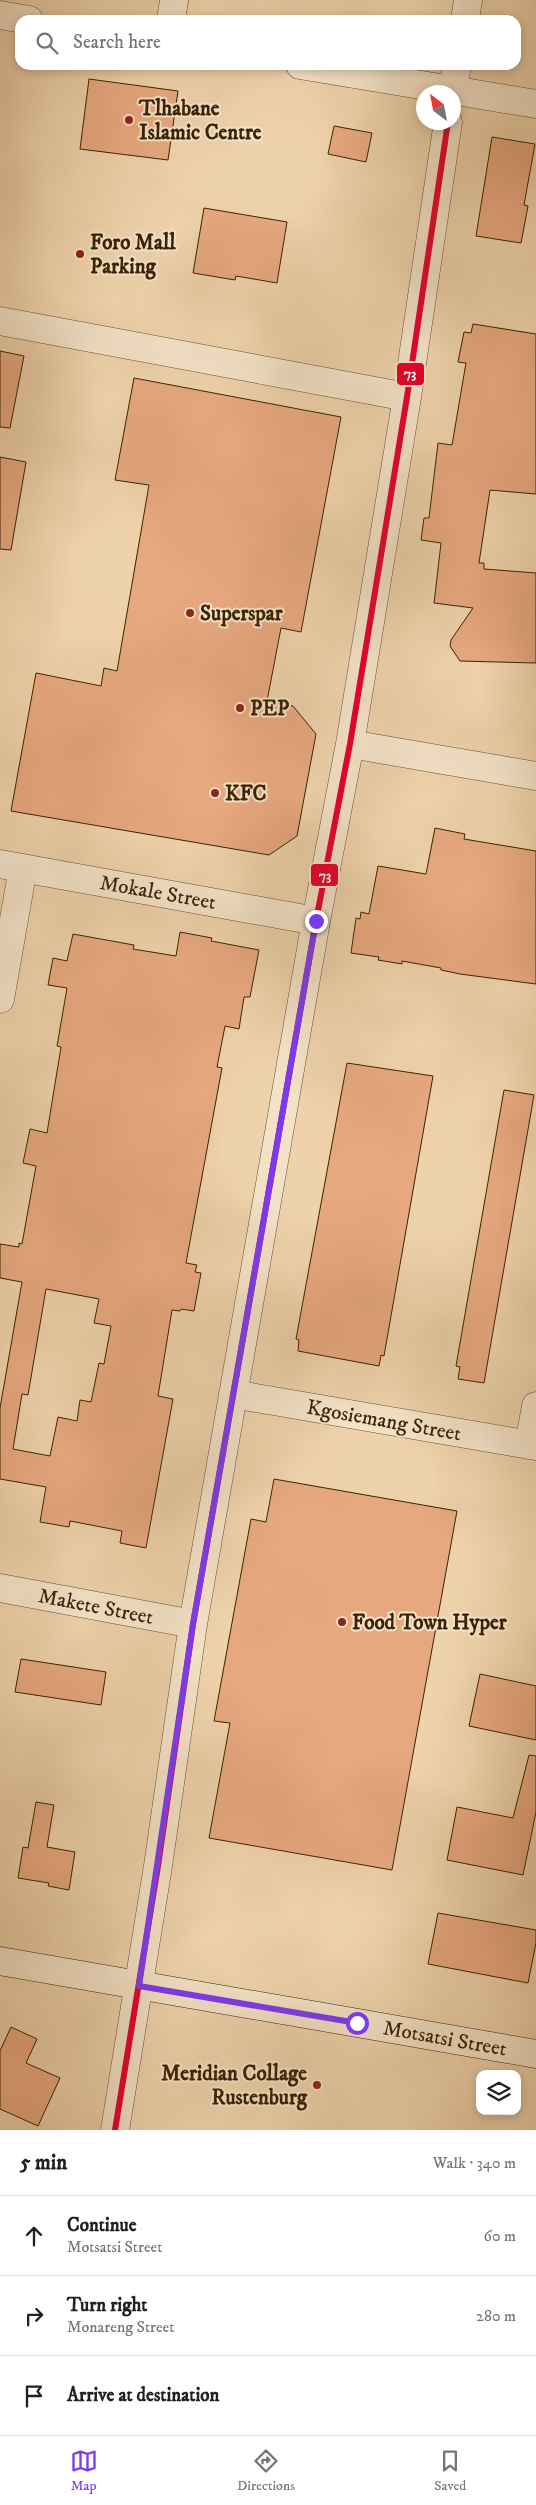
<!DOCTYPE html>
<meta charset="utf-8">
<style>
body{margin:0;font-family:"IM FELL DW Pica",serif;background:#f2f2f2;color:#202124}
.controls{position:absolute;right:15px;bottom:15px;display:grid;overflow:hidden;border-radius:10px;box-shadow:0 2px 8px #0003}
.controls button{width:45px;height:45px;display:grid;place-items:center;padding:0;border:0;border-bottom:1px solid #e0e0e0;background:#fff;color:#202124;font:25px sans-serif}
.compass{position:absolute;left:416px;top:85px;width:45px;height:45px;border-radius:50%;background:#fff;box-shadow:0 2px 8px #0003;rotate:328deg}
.stop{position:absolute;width:15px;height:15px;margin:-11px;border:4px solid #7c3aed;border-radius:50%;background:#fff}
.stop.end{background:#7c3aed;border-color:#fff;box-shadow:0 1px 5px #0008}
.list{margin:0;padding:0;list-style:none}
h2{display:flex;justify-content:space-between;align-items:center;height:65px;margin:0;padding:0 20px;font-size:21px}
h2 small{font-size:16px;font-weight:400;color:#757577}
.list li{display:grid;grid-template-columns:32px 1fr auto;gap:15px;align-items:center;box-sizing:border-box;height:80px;padding:0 20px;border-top:1px solid #e0e0e0}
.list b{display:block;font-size:19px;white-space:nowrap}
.list p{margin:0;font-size:16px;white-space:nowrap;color:#757577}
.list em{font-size:16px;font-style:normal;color:#757577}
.icon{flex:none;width:28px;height:28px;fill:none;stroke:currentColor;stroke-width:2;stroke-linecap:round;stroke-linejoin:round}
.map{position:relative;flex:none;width:536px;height:2130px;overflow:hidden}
.search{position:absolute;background:#fff;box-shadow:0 2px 8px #0003;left:15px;right:15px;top:15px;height:55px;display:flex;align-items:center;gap:12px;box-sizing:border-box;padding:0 18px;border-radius:15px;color:#757577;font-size:19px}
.sheet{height:305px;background:#fff}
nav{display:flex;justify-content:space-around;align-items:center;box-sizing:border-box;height:70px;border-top:1px solid #e0e0e0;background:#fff;font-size:14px;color:#757577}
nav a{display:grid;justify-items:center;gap:2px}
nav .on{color:#7c3aed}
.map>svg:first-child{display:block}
.building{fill:#e7a87f;stroke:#3a2302;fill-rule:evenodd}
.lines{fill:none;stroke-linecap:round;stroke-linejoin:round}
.street-casing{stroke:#674f2c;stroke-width:29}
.secondary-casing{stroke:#3a2302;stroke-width:29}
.street{stroke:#f4e2c8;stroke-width:28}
.secondary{stroke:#f4e2c8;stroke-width:28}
.bus-1-casing{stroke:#f4e2c8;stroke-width:10}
.bus-1{stroke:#e4002b;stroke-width:6}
.route{stroke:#7c3aed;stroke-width:6}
.poi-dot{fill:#8f2418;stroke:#f4e2c8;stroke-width:2}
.labels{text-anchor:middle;stroke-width:4;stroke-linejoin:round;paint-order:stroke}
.poi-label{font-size:21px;font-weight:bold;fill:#3a2302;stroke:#f4e2c8;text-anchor:start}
.street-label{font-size:21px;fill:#3a2302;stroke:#f4e2c8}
.line-badge{stroke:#f4e2c8;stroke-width:2}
.badge-label{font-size:14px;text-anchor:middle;font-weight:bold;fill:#fff}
</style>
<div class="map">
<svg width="536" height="2130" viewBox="0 0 536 2130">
<rect width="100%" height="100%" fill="#eed2ab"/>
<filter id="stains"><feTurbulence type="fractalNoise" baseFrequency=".004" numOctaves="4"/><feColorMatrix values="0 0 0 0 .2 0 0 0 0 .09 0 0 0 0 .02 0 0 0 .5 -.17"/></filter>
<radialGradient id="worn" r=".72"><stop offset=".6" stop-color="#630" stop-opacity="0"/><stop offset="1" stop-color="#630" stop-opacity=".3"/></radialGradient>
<path class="building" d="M 89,79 L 178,91 L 168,160 L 80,149 Z
M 334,126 L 372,133 L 366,162 L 328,154 Z
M 492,137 L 535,144 L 524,205 L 528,206 L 521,243 L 476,236 Z
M 204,208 L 287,222 L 277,283 L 236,276 L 235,280 L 193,273 Z
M 473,324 L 536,334 L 536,494 L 490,490 L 479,563 L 484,563 L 484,569 L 536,573 L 536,663 L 460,661 L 450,646 L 451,640 L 473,608 L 434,603 L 441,543 L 421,540 L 424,518 L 429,518 L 438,443 L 452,445 L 466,363 L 458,362 L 464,332 L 471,333 Z
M 0,351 L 24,356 L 10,428 L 0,427 Z
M 134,378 L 341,417 L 301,632 L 281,628 L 267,701 L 293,706 L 316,734 L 297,836 L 269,855 L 11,811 L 36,673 L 101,686 L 104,668 L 117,671 L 149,485 L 115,480 Z
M 0,457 L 26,462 L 11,550 L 0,549 Z
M 435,828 L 465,834 L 464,839 L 536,851 L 536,984 L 460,974 L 441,970 L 441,968 L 402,961 L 402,964 L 378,960 L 379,957 L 351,953 L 356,918 L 360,919 L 361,912 L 369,914 L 378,866 L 426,874 Z
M 180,932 L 212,938 L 211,941 L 259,950 L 250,997 L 244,997 L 239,1029 L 225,1026 L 217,1067 L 222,1068 L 186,1263 L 197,1265 L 195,1272 L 201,1273 L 194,1311 L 181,1309 L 180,1311 L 172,1310 L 158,1396 L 173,1399 L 146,1548 L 120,1543 L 122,1531 L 70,1521 L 69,1527 L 40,1522 L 46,1487 L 0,1479 L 0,1408 L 22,1282 L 0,1278 L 0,1244 L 19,1247 L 19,1243 L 22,1244 L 36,1166 L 23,1163 L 30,1129 L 47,1133 L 61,1047 L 57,1046 L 67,988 L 48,985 L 53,958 L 67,961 L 73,934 L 134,945 L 133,949 L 176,956 ZM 46,1289 L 99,1299 L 94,1323 L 111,1326 L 104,1364 L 99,1363 L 91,1402 L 80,1400 L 77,1421 L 58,1417 L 50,1456 L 13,1449 L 22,1394 L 28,1395 Z
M 347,1063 L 433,1076 L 384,1356 L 381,1355 L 379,1366 L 298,1351 L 299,1340 L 296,1339 Z
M 504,1090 L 534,1095 L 484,1383 L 458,1379 L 460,1367 L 456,1366 Z
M 274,1479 L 457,1511 L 392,1870 L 209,1838 L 230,1723 L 214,1721 L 251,1519 L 266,1522 Z
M 21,1659 L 106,1672 L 101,1705 L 15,1692 Z
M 480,1674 L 536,1686 L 536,1740 L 469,1726 Z
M 529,1755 L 536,1756 L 536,1812 L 523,1875 L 447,1860 L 457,1807 L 513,1818 Z
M 36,1802 L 54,1805 L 47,1847 L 75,1852 L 69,1890 L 48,1886 L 49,1883 L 18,1878 L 23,1847 L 28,1848 Z
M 438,1913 L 536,1930 L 536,1943 L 528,1983 L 428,1964 Z
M 11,2027 L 37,2039 L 26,2063 L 60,2078 L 38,2126 L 0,2109 L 0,2051 Z"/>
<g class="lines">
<g class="street-casing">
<path id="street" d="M 0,15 L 29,20
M 171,20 L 174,0
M 465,20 L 468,0
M 300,65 L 536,104
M 453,92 L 457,65
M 0,321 L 407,397
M 350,744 L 536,776
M 0,864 L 316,921
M 0,999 L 23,868
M 233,1394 L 536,1446
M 529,1445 L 536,1406
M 0,1588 L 193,1624
M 115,2130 L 158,1866 L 193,1624 L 316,921 L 350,744 L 407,397 L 448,122"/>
</g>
<g class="secondary-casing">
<path id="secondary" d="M 0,1961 L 536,2054"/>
</g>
<use href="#street" class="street"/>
<use href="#secondary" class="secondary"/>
<g class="bus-1-casing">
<path id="bus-1" d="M 115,2130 L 158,1866 L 193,1624 L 316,921 L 350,744 L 407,397 L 448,122"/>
</g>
<use href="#bus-1" class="bus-1"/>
</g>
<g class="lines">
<path class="route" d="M 316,921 L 193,1624 L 139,1986 L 357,2023"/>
</g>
<g class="poi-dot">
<circle cx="129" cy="120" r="5"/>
<circle cx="80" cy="254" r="5"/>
<circle cx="190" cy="613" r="5"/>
<circle cx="240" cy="708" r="5"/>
<circle cx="215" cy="793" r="5"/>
<circle cx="342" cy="1622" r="5"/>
<circle cx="317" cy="2085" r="5"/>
</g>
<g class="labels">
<g class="poi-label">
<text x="139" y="115">Tlhabane<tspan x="139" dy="24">Islamic Centre</tspan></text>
<text x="90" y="249">Foro Mall<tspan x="90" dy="24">Parking</tspan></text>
<text x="200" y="620">Superspar</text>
<text x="250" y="715">PEP</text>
<text x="225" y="800">KFC</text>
<text x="352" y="1629">Food Town Hyper</text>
<text x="307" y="2080" text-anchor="end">Meridian Collage<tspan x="307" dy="24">Rustenburg</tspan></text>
</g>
<g class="street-label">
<text transform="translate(158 892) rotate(10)" y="7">Mokale Street</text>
<text transform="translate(384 1420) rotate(10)" y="7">Kgosiemang Street</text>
<text transform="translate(96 1606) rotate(11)" y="7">Makete Street</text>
<text transform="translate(445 2038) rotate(10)" y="7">Motsatsi Street</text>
</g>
</g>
<g class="line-badge">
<rect x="396" y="362" width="29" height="24" rx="5" fill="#e4002b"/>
<rect x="310" y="863" width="29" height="24" rx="5" fill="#e4002b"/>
</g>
<g class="badge-label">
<text x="410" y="378">73</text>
<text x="325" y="880">73</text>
</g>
<rect width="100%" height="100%" filter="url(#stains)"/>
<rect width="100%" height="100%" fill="url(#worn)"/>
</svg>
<div class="controls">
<button><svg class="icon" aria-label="layers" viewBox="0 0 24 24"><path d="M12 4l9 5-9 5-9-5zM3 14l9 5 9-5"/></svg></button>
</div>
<svg class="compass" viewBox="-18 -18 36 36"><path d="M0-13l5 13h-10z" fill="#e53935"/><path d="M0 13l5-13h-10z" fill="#757577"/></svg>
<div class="stop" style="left:357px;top:2023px"></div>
<div class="stop end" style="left:316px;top:921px"></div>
<div class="search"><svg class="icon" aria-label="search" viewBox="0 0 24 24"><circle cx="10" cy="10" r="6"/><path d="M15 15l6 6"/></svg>Search here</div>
</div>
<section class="sheet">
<h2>5 min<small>Walk · 340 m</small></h2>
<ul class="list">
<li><svg class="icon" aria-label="ahead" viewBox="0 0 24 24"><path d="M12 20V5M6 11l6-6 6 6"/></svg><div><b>Continue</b><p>Motsatsi Street</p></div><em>60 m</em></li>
<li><svg class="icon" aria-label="right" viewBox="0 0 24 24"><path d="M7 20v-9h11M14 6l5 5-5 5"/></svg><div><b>Turn right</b><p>Monareng Street</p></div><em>280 m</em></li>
<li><svg class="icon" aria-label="arrive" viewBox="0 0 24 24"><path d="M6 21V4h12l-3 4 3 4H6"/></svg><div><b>Arrive at destination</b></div></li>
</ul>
</section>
<nav>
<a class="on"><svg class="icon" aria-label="map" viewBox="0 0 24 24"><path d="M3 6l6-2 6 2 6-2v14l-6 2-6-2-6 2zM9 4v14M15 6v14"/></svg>Map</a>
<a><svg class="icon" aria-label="directions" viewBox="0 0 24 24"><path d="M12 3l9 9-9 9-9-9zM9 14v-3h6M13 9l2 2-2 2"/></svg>Directions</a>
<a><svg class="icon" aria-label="saved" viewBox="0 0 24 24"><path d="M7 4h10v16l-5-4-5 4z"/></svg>Saved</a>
</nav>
